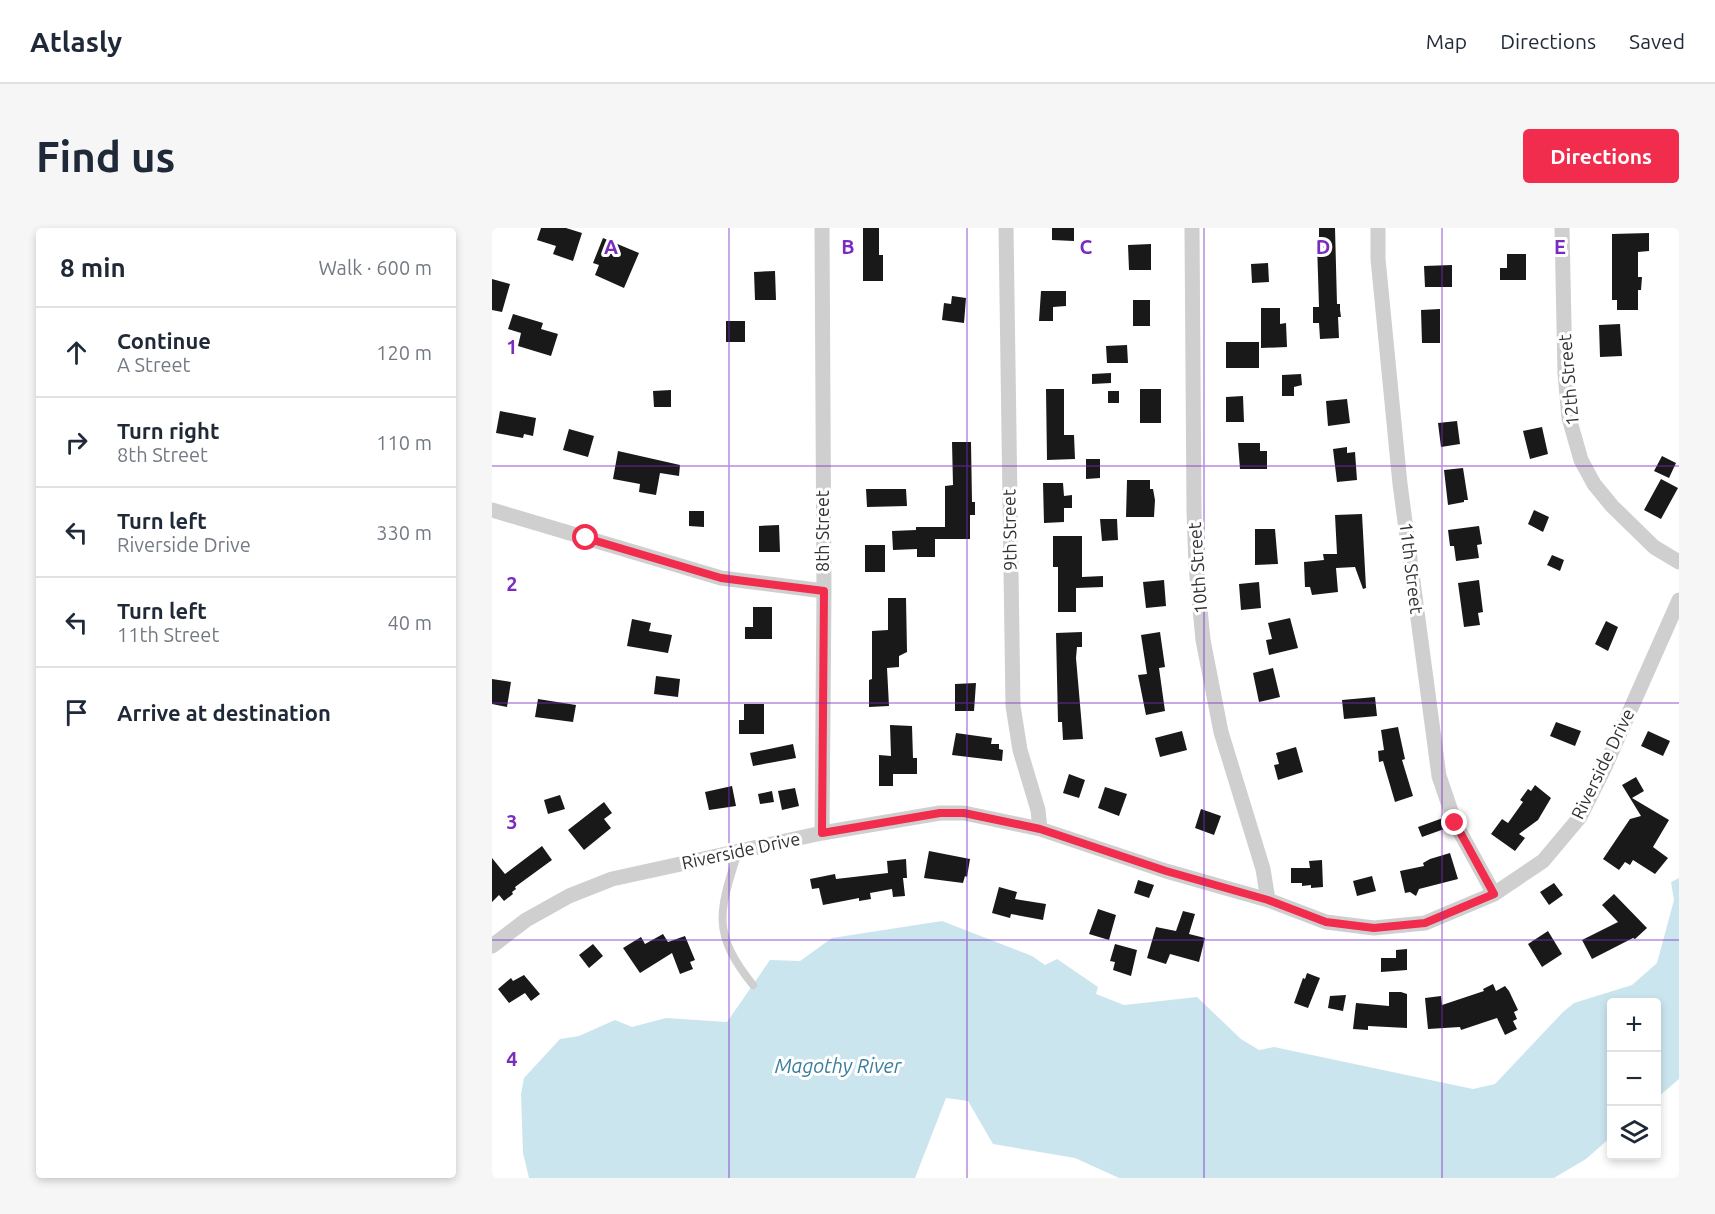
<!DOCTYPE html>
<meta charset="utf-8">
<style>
body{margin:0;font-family:Ubuntu,sans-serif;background:#f6f6f7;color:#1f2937}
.controls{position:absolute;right:18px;bottom:18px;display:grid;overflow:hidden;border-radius:6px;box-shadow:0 3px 9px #0003}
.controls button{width:54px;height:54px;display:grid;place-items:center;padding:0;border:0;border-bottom:2px solid #e0e1e3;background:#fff;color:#1f2937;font:30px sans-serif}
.stop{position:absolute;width:18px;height:18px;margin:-14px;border:4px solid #f12c4d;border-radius:50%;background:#fff}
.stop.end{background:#f12c4d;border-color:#fff;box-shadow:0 2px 6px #0008}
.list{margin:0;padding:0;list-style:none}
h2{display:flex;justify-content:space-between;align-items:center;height:78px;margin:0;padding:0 24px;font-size:26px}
h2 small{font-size:20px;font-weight:400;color:#747a83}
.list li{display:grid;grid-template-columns:39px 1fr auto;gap:18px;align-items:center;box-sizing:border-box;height:90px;padding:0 24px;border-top:2px solid #e0e1e3}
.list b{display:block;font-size:22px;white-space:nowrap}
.list p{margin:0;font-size:20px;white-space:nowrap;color:#747a83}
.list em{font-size:20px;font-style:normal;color:#747a83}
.icon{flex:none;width:33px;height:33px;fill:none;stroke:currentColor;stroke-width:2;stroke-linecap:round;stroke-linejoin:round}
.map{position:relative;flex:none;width:1187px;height:950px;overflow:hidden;border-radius:6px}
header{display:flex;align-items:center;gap:36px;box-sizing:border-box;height:84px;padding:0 30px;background:#fff;border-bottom:2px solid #e0e1e3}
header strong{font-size:28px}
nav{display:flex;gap:33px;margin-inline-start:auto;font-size:21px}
.intro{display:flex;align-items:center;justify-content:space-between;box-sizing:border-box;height:144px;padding:0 36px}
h1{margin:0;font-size:42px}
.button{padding:15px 27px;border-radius:6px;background:#f12c4d;color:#fff;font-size:21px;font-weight:700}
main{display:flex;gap:36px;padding:0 36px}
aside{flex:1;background:#fff;border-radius:6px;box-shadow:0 3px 9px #0003}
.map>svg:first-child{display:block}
.water{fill:#cbe5ef}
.building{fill:#191919}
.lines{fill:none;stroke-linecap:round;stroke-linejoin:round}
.lane{stroke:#cfcfcf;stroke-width:8}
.street{stroke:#cfcfcf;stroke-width:15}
.route{stroke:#f12c4d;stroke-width:8}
.grid{fill:none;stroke:#7b2cbf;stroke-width:1.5;stroke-opacity:0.55}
.labels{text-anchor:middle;stroke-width:6;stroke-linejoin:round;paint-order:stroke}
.street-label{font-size:18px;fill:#323232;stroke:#fff}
.water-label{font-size:20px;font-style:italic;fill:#397e9b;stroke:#fff}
.grid-label{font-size:20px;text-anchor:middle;font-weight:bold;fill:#7b2cbf;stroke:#fff;stroke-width:6;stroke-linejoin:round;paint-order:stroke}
</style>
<header>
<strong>Atlasly</strong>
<nav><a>Map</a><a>Directions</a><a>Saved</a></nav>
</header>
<div class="intro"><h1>Find us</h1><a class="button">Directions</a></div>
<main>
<aside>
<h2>8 min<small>Walk · 600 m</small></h2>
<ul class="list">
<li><svg class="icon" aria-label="ahead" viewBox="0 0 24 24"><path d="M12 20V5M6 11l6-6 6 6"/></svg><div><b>Continue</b><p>A Street</p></div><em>120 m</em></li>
<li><svg class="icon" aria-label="right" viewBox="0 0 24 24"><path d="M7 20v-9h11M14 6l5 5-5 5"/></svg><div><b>Turn right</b><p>8th Street</p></div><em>110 m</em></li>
<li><svg class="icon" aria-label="left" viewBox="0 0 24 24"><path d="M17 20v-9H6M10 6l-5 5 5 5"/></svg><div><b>Turn left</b><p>Riverside Drive</p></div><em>330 m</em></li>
<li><svg class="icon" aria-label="left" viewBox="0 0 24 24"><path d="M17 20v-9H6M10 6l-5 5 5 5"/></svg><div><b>Turn left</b><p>11th Street</p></div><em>40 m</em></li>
<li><svg class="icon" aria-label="arrive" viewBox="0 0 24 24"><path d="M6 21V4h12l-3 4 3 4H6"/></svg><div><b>Arrive at destination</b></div></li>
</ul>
</aside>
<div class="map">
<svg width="1187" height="950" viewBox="0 0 1187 950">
<rect width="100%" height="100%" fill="#fff"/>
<path class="water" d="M 1187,650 L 1187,851 L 1165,870 L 1164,774 L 1120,774 L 1119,909 L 1094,931 L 1062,950 L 627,950 L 583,930 L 501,916 L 476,873 L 454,870 L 423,950 L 37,950 L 31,925 L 29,866 L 32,850 L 68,811 L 87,808 L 123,792 L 140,799 L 174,790 L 235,794 L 278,732 L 308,733 L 340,710 L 450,693 L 540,728 L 553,737 L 565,731 L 606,759 L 604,766 L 632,777 L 705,769 L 749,811 L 767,822 L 782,819 L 981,861 L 1003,856 L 1071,784 L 1082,775 L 1140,757 L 1165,735 L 1182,672 L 1179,654 Z"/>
<path class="building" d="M 49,0 L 74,0 L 90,5 L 81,33 L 61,26 L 64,18 L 45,12 Z
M 371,0 L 387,0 L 387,27 L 391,27 L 391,53 L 371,53 Z
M 560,0 L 582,0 L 582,13 L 560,12 Z
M 827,0 L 843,0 L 845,76 L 848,76 L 848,82 L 849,89 L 846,89 L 847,110 L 828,111 L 827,95 L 821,95 L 821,79 L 827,79 L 825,15 L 827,15 Z
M 1157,5 L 1157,23 L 1146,24 L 1146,49 L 1150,49 L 1149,62 L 1146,62 L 1146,82 L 1125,82 L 1125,72 L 1120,72 L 1120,6 Z
M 111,10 L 147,25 L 132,60 L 103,47 L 107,37 L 101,35 Z
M 659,16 L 659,42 L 637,42 L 636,17 Z
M 1015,26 L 1034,26 L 1034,52 L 1008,52 L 1008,40 L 1015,40 Z
M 776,35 L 777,54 L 760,55 L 759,36 Z
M 960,37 L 960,59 L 933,59 L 932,38 Z
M 283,43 L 284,72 L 263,72 L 262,44 Z
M 0,51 L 18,56 L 10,84 L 0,82 Z
M 549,63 L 574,63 L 574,78 L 561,79 L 561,93 L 547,93 Z
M 460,68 L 474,70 L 472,95 L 450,92 L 452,75 L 459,76 Z
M 641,72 L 658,72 L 658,98 L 641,98 Z
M 769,80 L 788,80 L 788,96 L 794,95 L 795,119 L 769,120 Z
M 948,81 L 948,115 L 930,115 L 929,82 Z
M 21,86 L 51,95 L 49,101 L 66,106 L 59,128 L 26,118 L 29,105 L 16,101 Z
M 234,93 L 253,93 L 253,114 L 234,114 Z
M 1128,96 L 1130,128 L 1108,129 L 1107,97 Z
M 734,114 L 767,114 L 767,140 L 734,140 Z
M 635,117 L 636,135 L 615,135 L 614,118 Z
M 619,145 L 619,155 L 600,156 L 600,146 Z
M 809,146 L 810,157 L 802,159 L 802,168 L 790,168 L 790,147 Z
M 554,161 L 572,161 L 572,207 L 582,207 L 583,231 L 555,232 Z
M 648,161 L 669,161 L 669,195 L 648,195 Z
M 179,162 L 179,179 L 162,179 L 161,163 Z
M 616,163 L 627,163 L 627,175 L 616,175 Z
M 751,168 L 752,194 L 734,194 L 734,169 Z
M 855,171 L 858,195 L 836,198 L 834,173 Z
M 8,183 L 44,190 L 41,208 L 32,206 L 31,210 L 4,205 Z
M 965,193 L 968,216 L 949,219 L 946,195 Z
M 1050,199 L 1056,226 L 1038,231 L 1031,203 Z
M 77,201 L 102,208 L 96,229 L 71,222 Z
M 460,214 L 479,214 L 480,274 L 483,274 L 483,287 L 478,287 L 478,311 L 443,311 L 443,329 L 425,329 L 425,321 L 401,322 L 400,303 L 424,302 L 424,299 L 453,299 L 453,258 L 461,257 Z
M 746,215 L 768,215 L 768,223 L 775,223 L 775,241 L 748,241 Z
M 855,219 L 855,225 L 863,224 L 865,252 L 845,254 L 841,221 Z
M 126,223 L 188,237 L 187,248 L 168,245 L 164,267 L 147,264 L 148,256 L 121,251 Z
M 1170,228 L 1184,235 L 1177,250 L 1162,243 Z
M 594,231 L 608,231 L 608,250 L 594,251 Z
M 971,240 L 976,272 L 972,272 L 972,274 L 956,277 L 952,242 Z
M 1169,251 L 1186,260 L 1169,291 L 1152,282 Z
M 635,252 L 658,252 L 658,261 L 661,261 L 663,272 L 662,289 L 634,289 Z
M 551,255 L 571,255 L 572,268 L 580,267 L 580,280 L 572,280 L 572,294 L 552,295 Z
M 374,261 L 414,261 L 415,278 L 375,279 Z
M 1042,282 L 1057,289 L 1051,304 L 1036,296 Z
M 197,283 L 212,283 L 212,299 L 197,298 Z
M 870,286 L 874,360 L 871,361 L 863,339 L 844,340 L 846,364 L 820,367 L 818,359 L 813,359 L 812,334 L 832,332 L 831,326 L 845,326 L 843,287 Z
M 608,291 L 625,291 L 626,312 L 610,313 Z
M 287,297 L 288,324 L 267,324 L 267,298 Z
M 987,298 L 990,316 L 985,317 L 987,330 L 964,333 L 962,318 L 958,318 L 956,302 Z
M 763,301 L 783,301 L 786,336 L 763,337 Z
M 561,308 L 590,308 L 590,349 L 611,348 L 611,359 L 584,360 L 584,384 L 566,384 L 566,339 L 561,339 Z
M 373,317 L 393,317 L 393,344 L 373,344 Z
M 1060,327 L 1072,332 L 1068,343 L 1055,337 Z
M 672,352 L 674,378 L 654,380 L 651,354 Z
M 987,352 L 991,384 L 986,385 L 988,397 L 972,399 L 966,355 Z
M 767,354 L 769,380 L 749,382 L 747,356 Z
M 396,370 L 414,370 L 415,424 L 407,428 L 407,439 L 395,440 L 397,478 L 377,479 L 377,452 L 380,451 L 380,403 L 396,402 Z
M 261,379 L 280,379 L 280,411 L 253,411 L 253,399 L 261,399 Z
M 798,390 L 806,420 L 777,427 L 774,412 L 780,411 L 776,395 Z
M 140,391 L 159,395 L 157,403 L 180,407 L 176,425 L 135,418 Z
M 1114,393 L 1126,399 L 1116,423 L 1103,416 Z
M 590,404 L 590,419 L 585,419 L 584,430 L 591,511 L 571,512 L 570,494 L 566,494 L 564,405 Z
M 668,404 L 673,439 L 667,440 L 673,483 L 654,487 L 646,447 L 655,446 L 649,407 Z
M 781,440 L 788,469 L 767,474 L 761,445 Z
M 164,448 L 188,451 L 186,469 L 162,466 Z
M 0,451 L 19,454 L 15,479 L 0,476 Z
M 484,455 L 482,483 L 463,483 L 463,456 Z
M 883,469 L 885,488 L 852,491 L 850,472 Z
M 46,471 L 84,477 L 81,494 L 43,489 Z
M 252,476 L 272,476 L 272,506 L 247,506 L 247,492 L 252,492 Z
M 1064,494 L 1089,503 L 1083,518 L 1058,508 Z
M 398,497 L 420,498 L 421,530 L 425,530 L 425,546 L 401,546 L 401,558 L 387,558 L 387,527 L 399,528 Z
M 906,499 L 913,531 L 910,532 L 921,568 L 903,574 L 891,533 L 887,534 L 886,523 L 892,522 L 889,502 Z
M 690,503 L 695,522 L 668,529 L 663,510 Z
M 1156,503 L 1178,513 L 1171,528 L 1149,518 Z
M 464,505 L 500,510 L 499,516 L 507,516 L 507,521 L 511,522 L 510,533 L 460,527 Z
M 301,516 L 304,530 L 261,538 L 258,525 Z
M 804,519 L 811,544 L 786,552 L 782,537 L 787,536 L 784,525 Z
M 577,546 L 593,552 L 587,570 L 571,565 Z
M 1144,549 L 1152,563 L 1140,570 L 1177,592 L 1161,619 L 1176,630 L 1163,646 L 1141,632 L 1138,637 L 1133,634 L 1127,642 L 1111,631 L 1138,591 L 1149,588 L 1130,557 Z
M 1043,557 L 1059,570 L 1046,592 L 1027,606 L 1033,610 L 1023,623 L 999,606 L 1010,591 L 1016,595 L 1031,574 L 1028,572 L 1036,561 L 1039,563 Z
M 240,558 L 244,578 L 217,582 L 213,564 Z
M 613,559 L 635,566 L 627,588 L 606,580 Z
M 303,560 L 307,578 L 290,582 L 286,563 Z
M 280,563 L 282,574 L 268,576 L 266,566 Z
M 68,567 L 73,581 L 56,586 L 52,572 Z
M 112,574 L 120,585 L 112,591 L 119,600 L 92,622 L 76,602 Z
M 709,581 L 729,588 L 722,607 L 703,600 Z
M 951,590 L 955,600 L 930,609 L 926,599 Z
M 50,618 L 60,632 L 23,659 L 24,661 L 20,664 L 21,666 L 12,673 L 7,667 L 0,674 L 0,630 L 13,646 Z
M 437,623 L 478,631 L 475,649 L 473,648 L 471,655 L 432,650 Z
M 958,625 L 966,651 L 927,661 L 924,668 L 918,664 L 913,665 L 908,643 L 932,638 L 931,635 L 938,631 Z
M 414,631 L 415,650 L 411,650 L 413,668 L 401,669 L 400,661 L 378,665 L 379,671 L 367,673 L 367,670 L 331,677 L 327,660 L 320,661 L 318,651 L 343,646 L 344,651 L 396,645 L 395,633 Z
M 830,632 L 831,659 L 819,660 L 819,657 L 810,658 L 810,655 L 799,655 L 799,640 L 818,640 L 817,633 Z
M 880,648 L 884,663 L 865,668 L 861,653 Z
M 646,652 L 662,657 L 657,670 L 642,665 Z
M 1062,655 L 1071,667 L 1057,677 L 1048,664 Z
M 507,659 L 525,664 L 523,671 L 554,676 L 551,692 L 519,686 L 518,690 L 500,685 Z
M 1122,666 L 1155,700 L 1143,711 L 1141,710 L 1100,731 L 1090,712 L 1126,694 L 1110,677 Z
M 606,681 L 624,687 L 617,712 L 597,706 Z
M 691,683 L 703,686 L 697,706 L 713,710 L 707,734 L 678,726 L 674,736 L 655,730 L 664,699 L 684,703 Z
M 1056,703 L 1070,726 L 1050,739 L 1036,716 Z
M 171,706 L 176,714 L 193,708 L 203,732 L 198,734 L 201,741 L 188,746 L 180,725 L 148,745 L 131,720 L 149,709 L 153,716 Z
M 101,716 L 111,728 L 97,740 L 87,727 Z
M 623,716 L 645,722 L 639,748 L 621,742 L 623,734 L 618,733 Z
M 915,721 L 915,742 L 889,744 L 889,730 L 904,730 L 904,722 Z
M 815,745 L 828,750 L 816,780 L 802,775 L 811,750 L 813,751 Z
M 32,747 L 48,766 L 39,773 L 33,765 L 17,775 L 6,761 L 19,750 L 21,753 Z
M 1001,756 L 1004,763 L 1013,758 L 1017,763 L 1026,782 L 1022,784 L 1025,791 L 1021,793 L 1025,801 L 1013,807 L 1005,790 L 969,802 L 968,799 L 936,801 L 933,770 L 949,768 L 950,777 L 992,763 L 991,761 Z
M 897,764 L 909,764 L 915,766 L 915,800 L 876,798 L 876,802 L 861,801 L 864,775 L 897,778 Z
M 854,767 L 851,783 L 836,780 L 838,768 Z"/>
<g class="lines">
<path class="lane" d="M 246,624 C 227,684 219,704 261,757"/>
<path class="street" d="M 330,0 L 332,363 L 330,605
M 514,0 L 521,478 L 528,522 L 546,582 L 548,601
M 700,0 L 702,283 L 704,338 L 711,412 L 729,504 L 771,641 L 776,672
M 886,0 L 886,31 L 908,256 L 947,548 L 963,595 L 1002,666
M 1070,0 L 1073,145 L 1077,190 L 1089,232 L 1102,256 L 1120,278 L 1162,319 L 1187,334
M 0,282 L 229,350 L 332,363
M 0,718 L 34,692 L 77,668 L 120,651 L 330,605 L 448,585 L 472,585 L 548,601 L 674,643 L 776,672 L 834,694 L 882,700 L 933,695 L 1002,666 L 1051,633 L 1088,589 L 1112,541 L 1187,372"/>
</g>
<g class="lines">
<path class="route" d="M 94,310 L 229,350 L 332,363 L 330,605 L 448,585 L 472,585 L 548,601 L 674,643 L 776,672 L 834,694 L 882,700 L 933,695 L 1002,666 L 963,595"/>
</g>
<path class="grid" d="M 237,0 L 237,950M 475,0 L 475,950M 712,0 L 712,950M 950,0 L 950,950M 0,238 L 1187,238M 0,475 L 1187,475M 0,712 L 1187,712"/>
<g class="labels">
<g class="street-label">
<text transform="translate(1077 152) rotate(-95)" y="6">12th Street</text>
<text transform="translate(518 302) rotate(-91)" y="6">9th Street</text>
<text transform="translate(331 303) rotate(-90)" y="6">8th Street</text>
<text transform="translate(706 340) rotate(-94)" y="6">10th Street</text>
<text transform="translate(919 340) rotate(83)" y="6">11th Street</text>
<text transform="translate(1111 536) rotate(-64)" y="6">Riverside Drive</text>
<text transform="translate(249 623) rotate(-12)" y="6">Riverside Drive</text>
</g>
<g class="water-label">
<text x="346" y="845">Magothy River</text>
</g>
</g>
<g class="grid-label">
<text x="119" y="26">A</text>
<text x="356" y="26">B</text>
<text x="594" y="26">C</text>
<text x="831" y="26">D</text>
<text x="1068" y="26">E</text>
<text x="20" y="126">1</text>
<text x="20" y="363">2</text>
<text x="20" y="601">3</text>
<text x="20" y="838">4</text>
</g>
</svg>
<div class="controls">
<button>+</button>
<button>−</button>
<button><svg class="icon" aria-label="layers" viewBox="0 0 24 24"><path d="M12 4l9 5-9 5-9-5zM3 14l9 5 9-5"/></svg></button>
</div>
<div class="stop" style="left:94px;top:310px"></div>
<div class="stop end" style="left:963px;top:595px"></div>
</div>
</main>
